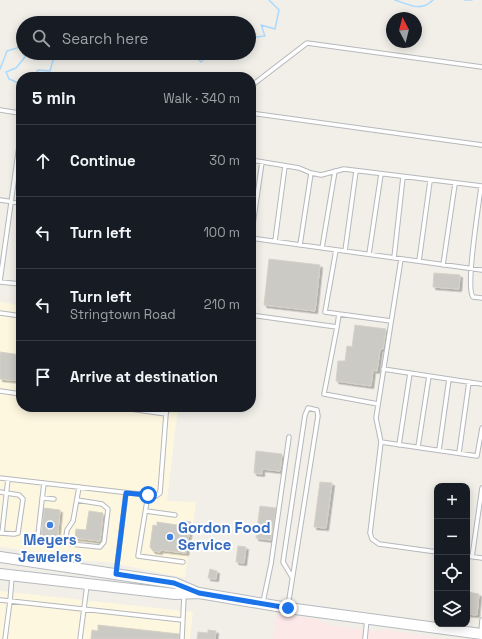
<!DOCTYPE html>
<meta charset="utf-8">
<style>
body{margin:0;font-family:"Space Grotesk",sans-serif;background:#20242c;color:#f1f3f6}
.controls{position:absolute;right:12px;bottom:12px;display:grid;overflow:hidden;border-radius:8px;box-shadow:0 2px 10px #0003}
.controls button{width:36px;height:36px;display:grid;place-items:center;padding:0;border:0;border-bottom:1px solid #363941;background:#171b24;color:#f1f3f6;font:20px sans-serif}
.compass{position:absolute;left:386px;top:12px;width:36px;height:36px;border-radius:50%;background:#171b24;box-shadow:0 2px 10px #0003;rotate:353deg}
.stop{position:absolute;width:12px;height:12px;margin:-9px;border:3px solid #1a73e8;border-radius:50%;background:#fff}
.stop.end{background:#1a73e8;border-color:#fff;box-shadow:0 1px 4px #0008}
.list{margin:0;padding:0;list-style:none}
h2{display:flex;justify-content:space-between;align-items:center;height:52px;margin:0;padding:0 16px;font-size:17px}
h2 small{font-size:13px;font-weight:400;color:#9ea1a6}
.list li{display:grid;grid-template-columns:26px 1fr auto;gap:12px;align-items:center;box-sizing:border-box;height:72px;padding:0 16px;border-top:1px solid #363941}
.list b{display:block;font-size:15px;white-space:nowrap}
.list p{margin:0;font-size:13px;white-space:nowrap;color:#9ea1a6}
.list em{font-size:13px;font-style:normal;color:#9ea1a6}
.icon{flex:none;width:22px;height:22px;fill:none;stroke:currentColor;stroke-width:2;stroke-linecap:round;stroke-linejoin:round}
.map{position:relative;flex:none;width:482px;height:639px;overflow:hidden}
.search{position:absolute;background:#171b24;box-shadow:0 2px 10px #0003;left:16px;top:16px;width:240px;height:44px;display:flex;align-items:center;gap:10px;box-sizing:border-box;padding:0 14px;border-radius:22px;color:#9ea1a6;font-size:15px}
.panel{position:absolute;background:#171b24;box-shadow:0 2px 10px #0003;left:16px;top:72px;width:240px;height:340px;border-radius:16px}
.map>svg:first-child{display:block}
.commercial{fill:#fef7e0}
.medical{fill:#fce8e6}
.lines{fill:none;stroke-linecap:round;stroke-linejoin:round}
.stream{stroke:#aadaff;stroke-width:1.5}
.building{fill:#cccac5;stroke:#d6d1c6;filter:url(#shadow)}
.lane-casing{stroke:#b5b8bc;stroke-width:5.5}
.secondary-casing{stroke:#b6babf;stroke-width:12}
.lane{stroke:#fff;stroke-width:3.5}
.secondary{stroke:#fff;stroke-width:10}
.route{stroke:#1a73e8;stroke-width:5}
.shop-dot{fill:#3f7fe0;stroke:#fff;stroke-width:1.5}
.labels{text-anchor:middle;stroke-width:4;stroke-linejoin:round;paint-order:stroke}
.shop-label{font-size:15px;font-weight:bold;fill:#366cbe;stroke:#fff;text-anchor:start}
</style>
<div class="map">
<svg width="482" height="639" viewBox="0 0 482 639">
<defs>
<filter id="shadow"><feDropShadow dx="2.5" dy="2.5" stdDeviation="0" flood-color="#0004"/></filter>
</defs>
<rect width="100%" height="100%" fill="#f1efe8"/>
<path class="commercial" d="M 0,302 L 21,305 L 21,407 L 178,407 L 167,501 L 196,502 L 185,578 L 107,562 L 74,560 L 61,555 L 0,547 Z
M 0,591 L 193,612 L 190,639 L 0,639 Z"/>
<path class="medical" d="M 277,614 L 316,619 L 328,625 L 375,631 L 388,630 L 447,639 L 273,639 Z"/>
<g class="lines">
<path class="stream" d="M 395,0 C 410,5 421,12 433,0
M 465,0 L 472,0
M 249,45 L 256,37 L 265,36 L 261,25 L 275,29 L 279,10 L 269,0
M 80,53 L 82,53
M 120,53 L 125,53
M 191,53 L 201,62 L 210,53
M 233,53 L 238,58 L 242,53
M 0,69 L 7,51 L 20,47 L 25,57 L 16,68 L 6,72 L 9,79 L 21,84
M 33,77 L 38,70 L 50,71 L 55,53"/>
</g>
<path class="building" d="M 269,259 L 320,265 L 315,311 L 264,305 Z
M 434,273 L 460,275 L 459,289 L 433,287 Z
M 355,325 L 386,329 L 383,349 L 380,349 L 377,371 L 373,370 L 371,386 L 336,381 L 338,361 L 345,361 L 347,346 L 352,347 Z
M 0,352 L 21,355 L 21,381 L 0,379 Z
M 256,451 L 282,454 L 280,471 L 262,469 L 262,474 L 254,473 Z
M 320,482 L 332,483 L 326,528 L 314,527 Z
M 260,506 L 276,508 L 271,540 L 256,538 Z
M 44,508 L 60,510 L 57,541 L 41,540 Z
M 89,511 L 103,513 L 100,541 L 75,538 L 76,529 L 86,530 Z
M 185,521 L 191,522 L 186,553 L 160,550 L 160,552 L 153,551 L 150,547 L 153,525 L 157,526 L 157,522 L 184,526 Z
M 238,546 L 246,547 L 244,563 L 236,562 Z
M 210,569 L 217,571 L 216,579 L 208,578 Z
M 468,592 L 479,594 L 477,615 L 467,614 Z
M 98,625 L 179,634 L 179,639 L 91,639 L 92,630 L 98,631 Z
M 208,630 L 216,631 L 215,639 L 197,639 L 198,632 L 208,633 Z"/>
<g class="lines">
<g class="lane-casing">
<path id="lane" d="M 251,86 L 307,43 L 482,67
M 0,110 L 19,113 L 21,115
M 251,113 L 482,145
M 251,160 L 299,168 L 311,173 L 321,175 L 344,169 L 482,186
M 481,187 C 479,204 465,288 473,297 L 482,298
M 0,200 L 21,203
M 251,238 L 482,270
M 251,238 L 262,162
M 275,241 L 285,166
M 300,245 L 311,173
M 322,248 L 335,171
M 336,250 L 325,312 L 339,314
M 345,251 L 356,171
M 369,254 L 381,174
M 394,258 L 403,177
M 401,259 L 376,418 L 381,442 L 370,533 L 372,539 L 379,544 L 437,552
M 419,261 L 430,181
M 443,265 L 455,184
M 0,281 L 21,132
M 0,282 L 21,284
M 0,313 L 21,316
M 251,315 L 337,327 L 339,314 L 391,321
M 337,327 L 324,394 L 378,404
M 383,369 L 482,384
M 0,391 L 21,394
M 166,414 L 167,407
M 381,442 L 477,456 L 482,428
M 399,445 L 410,373
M 418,447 L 429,376
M 439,450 L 449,379
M 459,453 L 469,382
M 0,478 L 156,496 L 160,493 L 166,414 L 117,407
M 0,492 L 19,495 L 23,499 L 18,533 L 14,534 L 0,533
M 148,495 L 138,556 L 183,562
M 42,498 L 54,499
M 77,500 L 102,504 L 108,509 L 104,542 L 100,547 L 71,544 L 66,537 L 67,530 L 73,521 L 79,487
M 146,511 L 175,515
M 2,533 L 8,479
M 37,543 L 44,483
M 467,556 L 482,558
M 472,557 L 482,488
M 116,573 L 126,493
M 12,577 L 10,601 L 182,620
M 0,600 L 10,601 L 5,639
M 263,602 L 271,564 L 289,437
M 288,606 L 318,416 L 317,410 L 308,408 L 305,415 L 283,562 L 292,577
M 481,633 L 482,620
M 80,639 L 87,585
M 182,639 L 184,595
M 365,639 L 367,619"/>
</g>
<g class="secondary-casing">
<path id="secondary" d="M 0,557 L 175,583 L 196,592
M 0,574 L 175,594 L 199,593 L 288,608 L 482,634"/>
</g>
<use href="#lane" class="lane"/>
<use href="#secondary" class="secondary"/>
</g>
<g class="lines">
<path class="route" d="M 148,495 L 126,493 L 116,574 L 174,583 L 199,593 L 288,608"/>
</g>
<g class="shop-dot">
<circle cx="50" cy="525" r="4"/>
<circle cx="170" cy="537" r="4"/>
</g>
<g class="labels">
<g class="shop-label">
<text x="178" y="533">Gordon Food<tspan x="178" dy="17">Service</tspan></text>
<text x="50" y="545" text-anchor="middle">Meyers<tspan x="50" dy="17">Jewelers</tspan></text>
</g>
</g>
</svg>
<div class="controls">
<button>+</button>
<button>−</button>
<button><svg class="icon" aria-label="locate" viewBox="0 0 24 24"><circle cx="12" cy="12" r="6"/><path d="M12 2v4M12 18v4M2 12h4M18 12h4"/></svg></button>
<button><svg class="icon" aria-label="layers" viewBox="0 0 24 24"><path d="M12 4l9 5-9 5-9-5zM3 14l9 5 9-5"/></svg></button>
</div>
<svg class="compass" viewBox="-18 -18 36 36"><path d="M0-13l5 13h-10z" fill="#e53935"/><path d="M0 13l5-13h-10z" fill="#9ea1a6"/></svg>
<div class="stop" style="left:148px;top:495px"></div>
<div class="stop end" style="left:288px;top:608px"></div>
<div class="search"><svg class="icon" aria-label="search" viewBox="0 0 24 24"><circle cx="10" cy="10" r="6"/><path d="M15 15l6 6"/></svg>Search here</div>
<section class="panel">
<h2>5 min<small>Walk · 340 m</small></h2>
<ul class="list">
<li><svg class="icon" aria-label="ahead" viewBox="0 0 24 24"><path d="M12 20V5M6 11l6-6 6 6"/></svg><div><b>Continue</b></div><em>30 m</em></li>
<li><svg class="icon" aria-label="left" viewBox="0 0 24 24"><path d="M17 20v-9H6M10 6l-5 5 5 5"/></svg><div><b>Turn left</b></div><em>100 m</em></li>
<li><svg class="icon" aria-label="left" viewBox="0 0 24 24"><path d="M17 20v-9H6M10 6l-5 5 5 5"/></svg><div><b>Turn left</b><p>Stringtown Road</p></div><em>210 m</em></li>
<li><svg class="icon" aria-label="arrive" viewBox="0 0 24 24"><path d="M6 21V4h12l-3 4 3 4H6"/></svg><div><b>Arrive at destination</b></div></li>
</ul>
</section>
</div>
